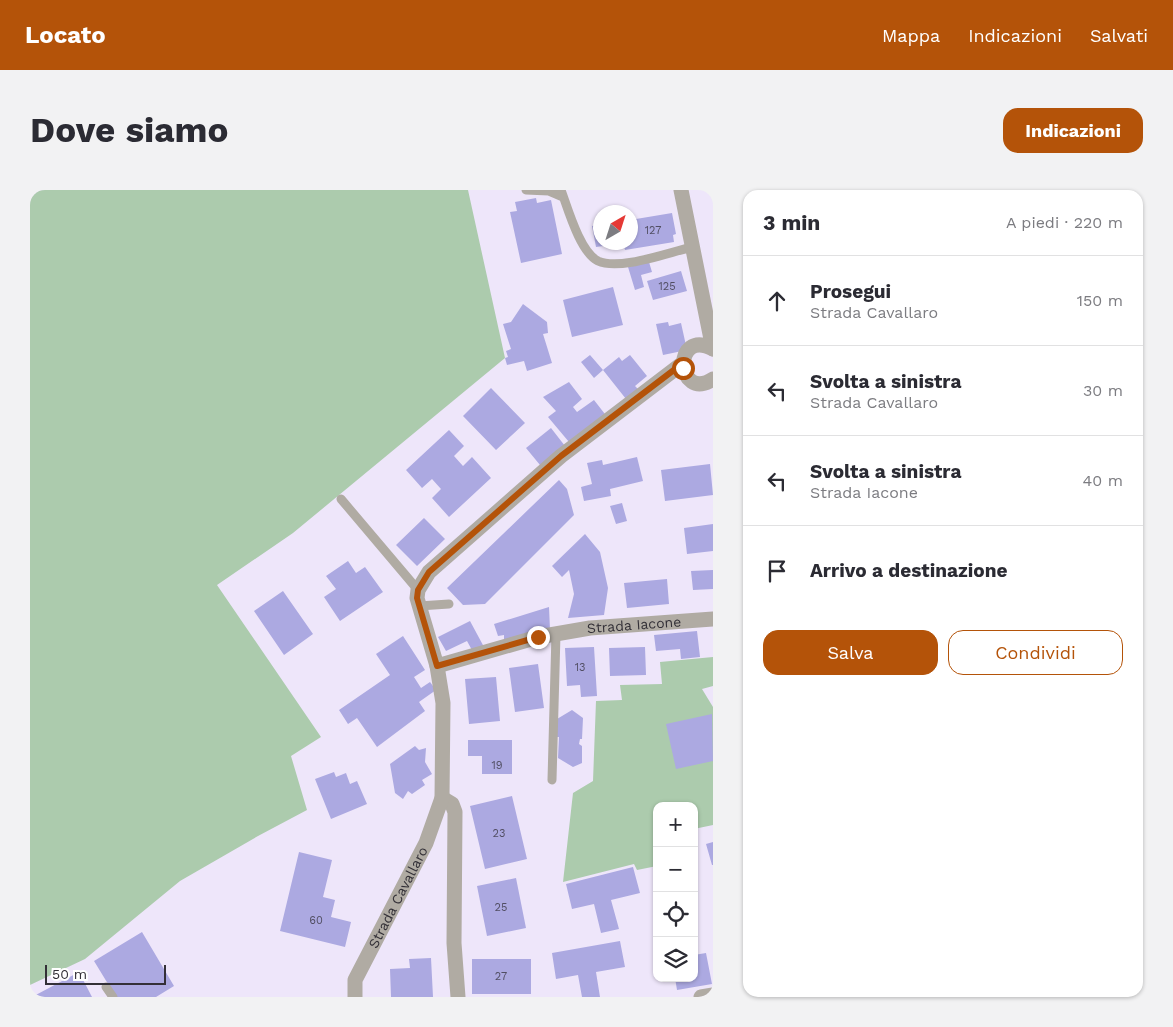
<!DOCTYPE html>
<html lang="it">
<meta charset="utf-8">
<style>
body{margin:0;font-family:"Work Sans",sans-serif;background:#f2f2f3;color:#2b2b33}
.controls{position:absolute;right:15px;bottom:15px;display:grid;overflow:hidden;border-radius:10px;box-shadow:0 1px 4px #0004}
.controls button{width:45px;height:45px;display:grid;place-items:center;padding:0;border:0;border-bottom:1px solid #e1e1e2;background:#fff;color:#2b2b33;font:25px sans-serif}
.compass{position:absolute;left:563px;top:15px;width:45px;height:45px;border-radius:50%;background:#fff;box-shadow:0 1px 4px #0004;rotate:39deg}
.scale{position:absolute;left:15px;bottom:12px;width:121px;box-sizing:border-box;padding-left:5px;border:2px solid #333037;border-top:0;font-size:14px;line-height:18px;white-space:nowrap;color:#333037;-webkit-text-stroke:4px #fff;paint-order:stroke}
.stop{position:absolute;width:15px;height:15px;margin:-11px;border:4px solid #b45309;border-radius:50%;background:#fff}
.stop.end{background:#b45309;border-color:#fff;box-shadow:0 1px 5px #0008}
.list{margin:0;padding:0;list-style:none}
h2{display:flex;justify-content:space-between;align-items:center;height:65px;margin:0;padding:0 20px;font-size:21px}
h2 small{font-size:16px;font-weight:400;color:#7c7c81}
.list li{display:grid;grid-template-columns:32px 1fr auto;gap:15px;align-items:center;box-sizing:border-box;height:90px;padding:0 20px;border-top:1px solid #e1e1e2}
.list b{display:block;font-size:19px;white-space:nowrap}
.list p{margin:0;font-size:16px;white-space:nowrap;color:#7c7c81}
.list em{font-size:16px;font-style:normal;color:#7c7c81}
.actions{display:flex;gap:10px;padding:15px 20px}
.actions a{flex:1;padding:11px 0;border:1px solid #b45309;border-radius:15px;text-align:center;font-size:18px;color:#b45309}
.actions .main{background:#b45309;color:#fff}
.icon{flex:none;width:28px;height:28px;fill:none;stroke:currentColor;stroke-width:2;stroke-linecap:round;stroke-linejoin:round}
.map{position:relative;flex:none;width:683px;height:807px;overflow:hidden;border-radius:15px}
header{display:flex;align-items:center;gap:30px;box-sizing:border-box;height:70px;padding:0 25px;background:#b45309;color:#fff}
header strong{font-size:24px}
nav{display:flex;gap:28px;margin-inline-start:auto;font-size:18px}
.intro{display:flex;align-items:center;justify-content:space-between;box-sizing:border-box;height:120px;padding:0 30px}
h1{margin:0;font-size:35px}
.button{padding:12px 22px;border-radius:15px;background:#b45309;color:#fff;font-size:18px;font-weight:700}
main{display:flex;gap:30px;padding:0 30px}
aside{flex:1;background:#fff;border-radius:15px;box-shadow:0 1px 4px #0004}
.map>svg:first-child{display:block}
.green{fill:#accbad}
.building{fill:#aca9e1}
.lines{fill:none;stroke-linecap:round;stroke-linejoin:round}
.service{stroke:#b0aba3;stroke-width:9}
.minor{stroke:#b0aba3;stroke-width:15}
.route{stroke:#b45309;stroke-width:6}
.labels{text-anchor:middle;stroke-width:4.5;stroke-linejoin:round;paint-order:stroke}
.number-label{font-size:11px;fill:#514e62}
.street-label{font-size:14px;fill:#333037;stroke:#fff}
</style>
<header>
<strong>Locato</strong>
<nav><a>Mappa</a><a>Indicazioni</a><a>Salvati</a></nav>
</header>
<div class="intro"><h1>Dove siamo</h1><a class="button">Indicazioni</a></div>
<main>
<div class="map">
<svg width="683" height="807" viewBox="0 0 683 807">
<rect width="100%" height="100%" fill="#eee6fa"/>
<path class="green" d="M 0,0 L 438,0 L 475,168 L 263,343 L 187,395 L 291,547 L 261,566 L 277,620 L 228,646 L 150,691 L 55,769 L 0,795 Z
M 683,467 L 683,496 L 672,499 L 683,517 L 683,635 L 664,639 L 664,616 L 627,616 L 627,676 L 607,680 L 604,674 L 533,692 L 543,603 L 563,591 L 566,511 L 592,510 L 590,495 L 632,494 L 630,472 Z"/>
<path class="building" d="M 506,8 L 507,13 L 521,10 L 532,64 L 491,73 L 480,22 L 487,21 L 485,12 Z
M 642,23 L 646,44 L 643,45 L 644,52 L 595,60 L 593,52 L 600,52 L 600,30 Z
M 570,35 L 570,52 L 588,54 L 566,57 L 562,36 Z
M 619,72 L 622,82 L 611,85 L 614,97 L 605,100 L 598,77 Z
M 651,81 L 657,101 L 623,110 L 617,91 Z
M 583,97 L 593,135 L 542,147 L 533,110 Z
M 493,114 L 517,132 L 518,143 L 513,144 L 522,173 L 497,181 L 494,171 L 477,175 L 475,168 L 478,167 L 476,161 L 481,159 L 473,134 L 481,132 Z
M 638,132 L 639,136 L 651,133 L 657,160 L 633,165 L 626,134 Z
M 560,165 L 573,180 L 564,188 L 551,172 Z
M 600,165 L 617,186 L 605,196 L 608,199 L 596,209 L 573,180 L 589,167 L 592,171 Z
M 539,192 L 552,209 L 543,217 L 547,222 L 564,210 L 578,228 L 539,252 L 518,227 L 526,221 L 513,207 Z
M 461,198 L 495,233 L 466,260 L 433,226 Z
M 521,238 L 535,256 L 510,275 L 496,258 Z
M 419,240 L 434,256 L 424,266 L 433,276 L 442,267 L 461,288 L 419,327 L 402,308 L 411,299 L 402,289 L 392,298 L 376,280 Z
M 607,267 L 613,291 L 580,299 L 581,306 L 554,311 L 551,297 L 562,294 L 557,273 L 572,270 L 573,275 Z
M 680,274 L 683,305 L 635,311 L 631,280 Z
M 529,290 L 537,299 L 544,325 L 455,414 L 433,415 L 417,398 Z
M 592,313 L 597,331 L 586,334 L 580,316 Z
M 394,328 L 415,349 L 387,376 L 366,355 Z
M 683,334 L 683,361 L 657,364 L 654,338 Z
M 555,344 L 570,362 L 578,398 L 574,425 L 538,428 L 544,404 L 539,380 L 532,387 L 522,376 Z
M 318,371 L 326,383 L 335,377 L 353,402 L 310,431 L 294,407 L 306,399 L 296,386 Z
M 683,380 L 683,399 L 663,400 L 661,381 Z
M 637,389 L 639,414 L 597,418 L 594,393 Z
M 253,401 L 283,444 L 254,465 L 224,421 Z
M 519,417 L 520,440 L 474,452 L 474,445 L 468,446 L 464,434 Z
M 440,431 L 454,457 L 443,462 L 437,451 L 416,461 L 408,447 Z
M 667,441 L 670,467 L 651,469 L 650,459 L 626,461 L 624,445 Z
M 373,446 L 395,480 L 384,487 L 391,498 L 400,492 L 406,500 L 389,512 L 395,521 L 347,557 L 327,528 L 318,534 L 309,520 L 360,485 L 346,464 Z
M 564,457 L 567,506 L 551,507 L 550,495 L 537,496 L 535,458 Z
M 615,457 L 616,485 L 580,486 L 579,458 Z
M 508,474 L 514,518 L 485,522 L 479,478 Z
M 466,487 L 470,531 L 439,534 L 435,489 Z
M 542,520 L 553,528 L 552,549 L 550,549 L 549,554 L 552,556 L 552,573 L 543,577 L 528,568 L 529,547 L 526,547 L 527,529 Z
M 682,524 L 683,571 L 646,579 L 636,534 Z
M 438,550 L 482,550 L 482,584 L 452,584 L 452,566 L 438,566 Z
M 385,556 L 389,560 L 396,558 L 395,572 L 402,584 L 392,590 L 395,595 L 382,604 L 378,601 L 373,609 L 365,603 L 360,574 Z
M 304,582 L 306,587 L 316,583 L 320,594 L 327,591 L 337,614 L 301,629 L 285,589 Z
M 482,606 L 497,669 L 455,679 L 440,616 Z
M 683,652 L 683,675 L 682,675 L 676,654 Z
M 269,662 L 302,670 L 293,707 L 305,710 L 301,727 L 321,732 L 315,757 L 250,741 Z
M 603,677 L 610,703 L 581,710 L 589,739 L 571,743 L 564,714 L 542,719 L 536,694 Z
M 486,688 L 496,738 L 457,746 L 447,696 Z
M 112,742 L 144,796 L 126,807 L 86,807 L 64,771 Z
M 590,751 L 595,777 L 566,782 L 570,807 L 552,807 L 548,785 L 526,789 L 522,763 Z
M 676,763 L 682,794 L 647,800 L 645,788 L 664,788 L 664,765 Z
M 401,768 L 403,807 L 361,807 L 360,779 L 380,778 L 379,769 Z
M 442,769 L 501,769 L 501,804 L 442,804 Z
M 49,782 L 62,807 L 2,807 Z"/>
<g class="lines">
<path class="service" d="M 496,0 L 519,1 L 533,7
M 531,0 C 538,19 550,62 568,71 C 590,81 639,62 663,57
M 311,309 L 388,400
M 389,416 L 419,414
M 522,590 L 526,444
M 76,797 L 83,807"/>
<g class="minor">
<path d="M 651,0 L 683,159"/>
<path d="M 683,159 C 642,137 646,213 683,189"/>
<path id="s1" d="M 407,476 L 508,447 L 560,438 L 683,429"/>
<path d="M 412,608 L 422,614 L 425,622 L 424,753 L 428,807"/>
<path id="s2" d="M 325,807 L 325,790 L 396,653 L 412,608 L 413,513 L 407,476 L 387,408 L 388,400 L 399,382 L 531,266 L 653,173"/>
<path d="M 671,807 L 683,805"/>
</g>
</g>
<g class="lines">
<path class="route" d="M 508,447 L 407,476 L 387,408 L 388,400 L 399,382 L 531,266 L 653,173 L 653,178"/>
</g>
<g class="labels">
<g class="number-label">
<text x="623" y="44">127</text>
<text x="637" y="100">125</text>
<text x="550" y="481">13</text>
<text x="467" y="579">19</text>
<text x="469" y="647">23</text>
<text x="471" y="721">25</text>
<text x="286" y="734">60</text>
<text x="471" y="790">27</text>
</g>
<g class="street-label">
<text dy="5" stroke="none"><textPath href="#s1" startOffset="202">Strada Iacone</textPath></text>
<text dy="5" stroke="none"><textPath href="#s2" startOffset="110">Strada Cavallaro</textPath></text>
</g>
</g>
</svg>
<div class="controls">
<button>+</button>
<button>−</button>
<button><svg class="icon" aria-label="locate" viewBox="0 0 24 24"><circle cx="12" cy="12" r="6"/><path d="M12 2v4M12 18v4M2 12h4M18 12h4"/></svg></button>
<button><svg class="icon" aria-label="layers" viewBox="0 0 24 24"><path d="M12 4l9 5-9 5-9-5zM3 14l9 5 9-5"/></svg></button>
</div>
<svg class="compass" viewBox="-18 -18 36 36"><path d="M0-13l5 13h-10z" fill="#e53935"/><path d="M0 13l5-13h-10z" fill="#7c7c81"/></svg>
<div class="scale">50 m</div>
<div class="stop" style="left:653px;top:178px"></div>
<div class="stop end" style="left:508px;top:447px"></div>
</div>
<aside>
<h2>3 min<small>A piedi · 220 m</small></h2>
<ul class="list">
<li><svg class="icon" aria-label="ahead" viewBox="0 0 24 24"><path d="M12 20V5M6 11l6-6 6 6"/></svg><div><b>Prosegui</b><p>Strada Cavallaro</p></div><em>150 m</em></li>
<li><svg class="icon" aria-label="left" viewBox="0 0 24 24"><path d="M17 20v-9H6M10 6l-5 5 5 5"/></svg><div><b>Svolta a sinistra</b><p>Strada Cavallaro</p></div><em>30 m</em></li>
<li><svg class="icon" aria-label="left" viewBox="0 0 24 24"><path d="M17 20v-9H6M10 6l-5 5 5 5"/></svg><div><b>Svolta a sinistra</b><p>Strada Iacone</p></div><em>40 m</em></li>
<li><svg class="icon" aria-label="arrive" viewBox="0 0 24 24"><path d="M6 21V4h12l-3 4 3 4H6"/></svg><div><b>Arrivo a destinazione</b></div></li>
</ul>
<div class="actions"><a class="main">Salva</a><a>Condividi</a></div>
</aside>
</main>
